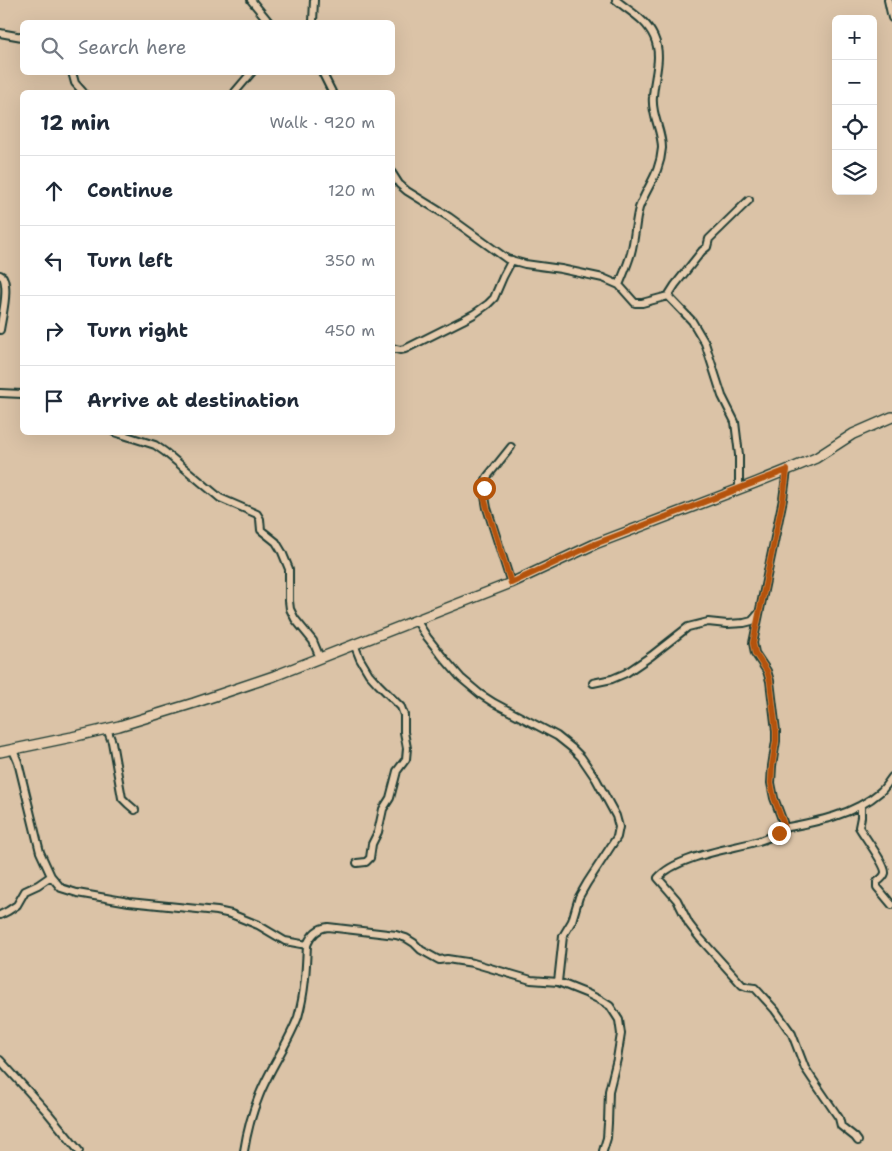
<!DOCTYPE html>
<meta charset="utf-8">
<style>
body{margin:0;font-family:"Shantell Sans",sans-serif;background:#f2f2f3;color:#1f2937}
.controls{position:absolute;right:15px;top:15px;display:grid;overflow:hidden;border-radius:8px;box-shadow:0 5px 20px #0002}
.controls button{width:45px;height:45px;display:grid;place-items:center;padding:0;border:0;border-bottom:1px solid #e0e1e3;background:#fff;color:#1f2937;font:25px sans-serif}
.stop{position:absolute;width:15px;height:15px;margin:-11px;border:4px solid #b45309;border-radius:50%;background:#fff}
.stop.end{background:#b45309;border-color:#fff;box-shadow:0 1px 5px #0008}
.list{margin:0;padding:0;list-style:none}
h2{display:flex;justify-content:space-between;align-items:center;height:65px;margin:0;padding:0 20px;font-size:21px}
h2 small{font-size:16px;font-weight:400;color:#747a83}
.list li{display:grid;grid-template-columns:32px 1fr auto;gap:15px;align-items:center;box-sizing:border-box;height:70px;padding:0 20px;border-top:1px solid #e0e1e3}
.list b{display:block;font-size:19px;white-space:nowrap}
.list em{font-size:16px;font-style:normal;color:#747a83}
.icon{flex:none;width:28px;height:28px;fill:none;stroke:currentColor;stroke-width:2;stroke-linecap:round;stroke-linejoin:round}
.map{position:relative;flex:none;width:892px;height:1151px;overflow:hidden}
.search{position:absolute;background:#fff;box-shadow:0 5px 20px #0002;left:20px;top:20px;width:375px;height:55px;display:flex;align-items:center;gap:12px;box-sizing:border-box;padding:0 18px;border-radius:8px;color:#747a83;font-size:19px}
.panel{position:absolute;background:#fff;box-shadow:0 5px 20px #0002;left:20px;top:90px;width:375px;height:345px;border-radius:8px}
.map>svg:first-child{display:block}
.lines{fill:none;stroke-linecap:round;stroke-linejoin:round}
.street-casing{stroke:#1f3d34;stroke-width:10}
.secondary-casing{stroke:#1f3d34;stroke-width:12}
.street{stroke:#e7ccae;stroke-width:6}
.secondary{stroke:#e7ccae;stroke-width:9}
.route{stroke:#b45309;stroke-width:6}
</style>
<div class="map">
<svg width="892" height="1151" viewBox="0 0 892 1151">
<rect width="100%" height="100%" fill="#dbc3a7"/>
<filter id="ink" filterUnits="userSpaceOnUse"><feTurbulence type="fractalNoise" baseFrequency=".02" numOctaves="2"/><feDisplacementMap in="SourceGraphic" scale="10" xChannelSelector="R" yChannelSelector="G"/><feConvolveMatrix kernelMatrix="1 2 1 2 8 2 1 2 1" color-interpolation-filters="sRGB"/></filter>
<g filter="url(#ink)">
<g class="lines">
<g class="street-casing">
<path id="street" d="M 251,0 L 269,22
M 616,0 C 630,12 646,19 654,37 C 663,57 654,76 653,97 C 651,115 662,130 662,148 C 660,174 647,186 639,208 C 635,223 635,238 631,253 C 628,264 623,275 619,285
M 888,0 L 892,18
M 313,22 L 314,0
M 0,33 L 22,37
M 72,72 L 75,83 L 83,92
M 322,72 L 332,92
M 235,92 L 252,72
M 392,173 L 399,184 L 407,191 L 449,217 L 507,259 L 525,264 L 561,269 L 603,278 L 619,285 L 635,303 L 642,303 L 668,296 L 692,321 L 705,343 L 722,396 L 735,422 L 739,455 L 739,489
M 0,275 L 3,277 C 9,289 2,317 0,330
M 668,296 L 675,285 L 702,251 L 707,247 L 709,239 L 749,200
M 392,348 L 400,350 L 405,349 L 463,320 L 474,314 L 488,304 L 494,298 L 503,277 L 512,260
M 0,393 L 22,394
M 114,432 L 155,445 L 165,452 L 220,498 L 257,514 L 260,519 L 261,530 L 276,542 L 282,552 L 289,569 L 289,601 L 290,609 L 295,619 L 313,641 L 320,658
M 511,447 L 487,477 L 484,485 L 484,491 L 487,508 L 511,583
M 787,470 L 783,499 L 753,643 L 755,653 L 767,671 L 770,681 L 776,731 L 776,741 L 772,766 L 771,783 L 774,798 L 783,822 L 783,828 C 778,835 768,838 759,841 C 732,849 676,856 658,878 L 677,900 L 689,924 L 699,937 L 742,985 L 747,987 L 755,988 L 775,1010 L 792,1034 L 805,1068 L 813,1080 L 839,1118 L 841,1126 L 855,1137 L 858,1141
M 416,620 L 427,637 L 442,656 L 461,678 L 480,694 L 494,703 L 557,736 L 572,748 L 581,757 L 596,779 L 616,816 L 619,827 L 617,837 L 587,883 L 579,897 L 572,921 L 563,936 L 558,982
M 354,644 L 360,659 L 369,674 L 378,684 L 401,707 L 404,715 L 404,732 L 407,748 L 406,759 L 397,771 L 390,798 L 383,809 L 378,832 L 372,844 L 370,858 L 366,862 L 357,863
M 593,683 L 612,679 L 626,673 L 651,656 L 688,627 L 708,622 L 727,624 L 744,623 L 752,621 L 758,614
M 107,729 L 112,742 L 122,798 L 128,804 L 135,810
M 13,750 L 18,762 L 40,852 L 51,876 L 61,888 L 77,893 L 129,902 L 217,911 L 231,914 L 258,925 L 285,941 L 307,945
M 861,805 L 861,817 L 859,827 C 864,836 886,865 885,873 C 884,877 880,880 877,882 L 877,887 L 892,905
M 783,828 C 816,822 854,815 880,792 C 885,788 888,782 892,777
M 0,915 L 8,911 L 17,905 L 25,891 L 38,885 L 51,876
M 0,1060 L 48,1113 L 79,1151
M 244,1151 C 247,1132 252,1113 259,1096 C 270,1068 288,1044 298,1017 C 305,993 306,969 307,945 C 311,935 317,928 328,927 L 396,935 L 406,938 L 414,943 L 421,950 L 439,960 L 447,959 L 473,963 L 531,980 L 558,982 L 588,994 L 602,1001 L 610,1006 L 619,1020 L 621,1034 L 617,1059 L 609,1091 L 608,1123 L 607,1138 L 603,1151"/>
</g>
<g class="secondary-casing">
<path id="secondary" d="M 0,752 L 72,737 L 119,726 L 194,703 L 274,676 L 511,583 L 595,544 L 755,483 L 797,466 L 816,458 L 853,434 L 892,417"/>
</g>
<use href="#street" class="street"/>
<use href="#secondary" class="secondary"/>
</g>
</g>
<g class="lines" filter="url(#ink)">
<path class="route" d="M 484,488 L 484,497 L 487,508 L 511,583 L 595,544 L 787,470 L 783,499 L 753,643 L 755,653 L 767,671 L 770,681 L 776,732 L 776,741 L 772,766 L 771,783 L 774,798 L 784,825 L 783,828 L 779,833"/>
</g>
</svg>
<div class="controls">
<button>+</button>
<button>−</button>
<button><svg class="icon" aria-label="locate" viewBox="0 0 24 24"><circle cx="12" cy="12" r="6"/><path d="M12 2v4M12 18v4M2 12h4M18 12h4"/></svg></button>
<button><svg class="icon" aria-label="layers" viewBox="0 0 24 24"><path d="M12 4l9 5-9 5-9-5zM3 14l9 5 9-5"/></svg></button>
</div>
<div class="stop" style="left:484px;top:488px"></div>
<div class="stop end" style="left:779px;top:833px"></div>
<div class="search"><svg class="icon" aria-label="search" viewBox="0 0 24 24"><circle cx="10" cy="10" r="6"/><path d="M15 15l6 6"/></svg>Search here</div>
<section class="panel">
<h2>12 min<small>Walk · 920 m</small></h2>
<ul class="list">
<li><svg class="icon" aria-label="ahead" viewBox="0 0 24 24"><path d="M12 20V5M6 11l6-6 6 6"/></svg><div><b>Continue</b></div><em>120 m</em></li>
<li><svg class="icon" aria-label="left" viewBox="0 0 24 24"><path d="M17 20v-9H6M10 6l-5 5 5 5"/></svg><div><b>Turn left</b></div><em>350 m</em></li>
<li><svg class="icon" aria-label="right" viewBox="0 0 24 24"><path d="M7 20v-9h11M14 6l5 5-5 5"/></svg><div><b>Turn right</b></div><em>450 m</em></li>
<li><svg class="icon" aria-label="arrive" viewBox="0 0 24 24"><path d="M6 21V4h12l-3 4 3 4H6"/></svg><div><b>Arrive at destination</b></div></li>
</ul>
</section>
</div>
